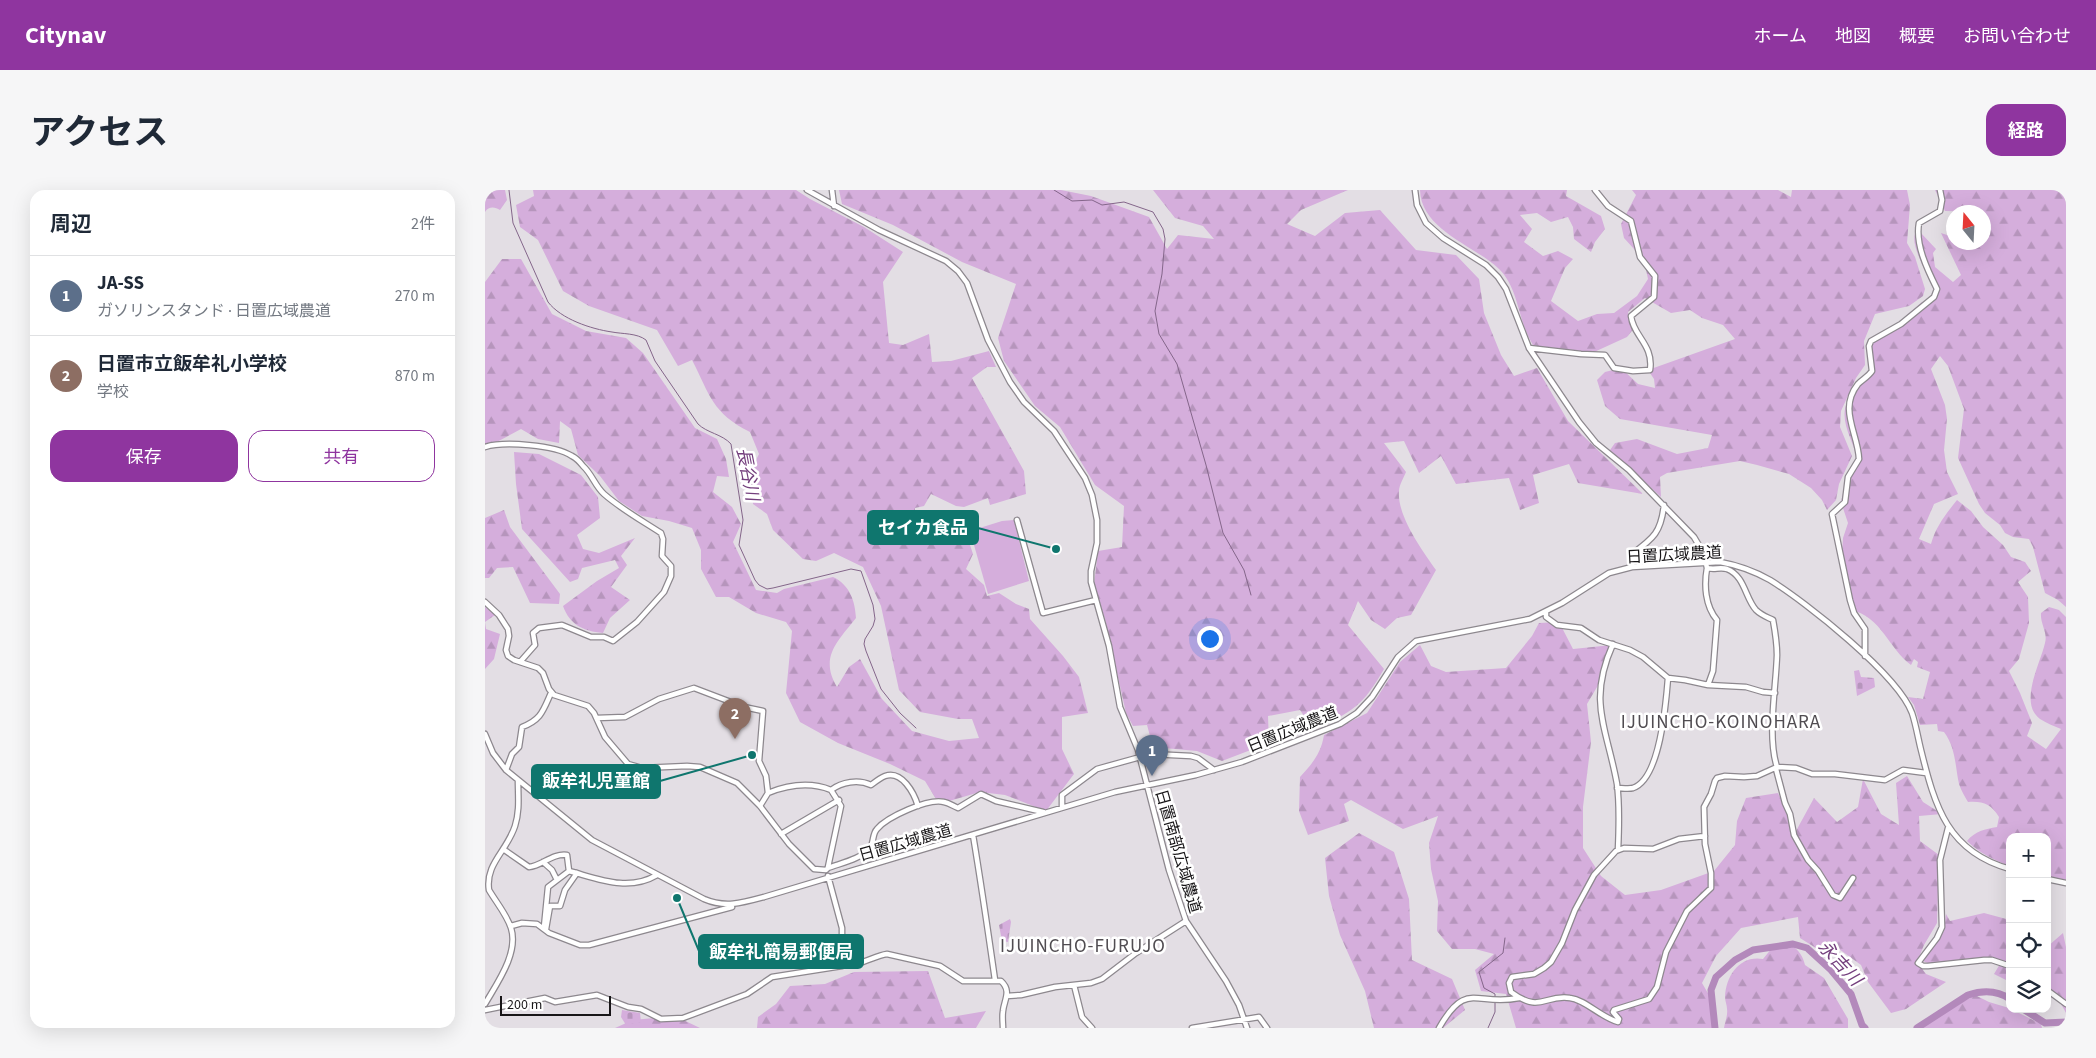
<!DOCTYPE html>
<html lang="ja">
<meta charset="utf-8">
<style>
body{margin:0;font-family:"Source Sans 3","Noto Sans JP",sans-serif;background:#f6f6f7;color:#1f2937}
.controls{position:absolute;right:15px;bottom:15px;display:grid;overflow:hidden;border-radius:10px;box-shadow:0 5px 20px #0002}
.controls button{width:45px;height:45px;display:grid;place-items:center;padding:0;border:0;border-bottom:1px solid #e0e1e3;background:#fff;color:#1f2937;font:25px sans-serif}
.compass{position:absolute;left:1461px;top:15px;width:45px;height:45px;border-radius:50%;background:#fff;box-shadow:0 5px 20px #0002;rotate:342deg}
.scale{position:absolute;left:15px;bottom:12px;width:111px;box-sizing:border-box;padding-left:5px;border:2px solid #181618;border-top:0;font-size:14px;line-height:18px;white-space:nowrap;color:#181618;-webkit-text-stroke:4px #fff;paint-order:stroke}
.you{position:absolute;left:724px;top:448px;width:18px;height:18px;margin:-12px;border:4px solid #fff;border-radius:50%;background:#1a73e8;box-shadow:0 0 0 8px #1a73e833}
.badge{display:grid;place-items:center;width:32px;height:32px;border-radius:50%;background:#8f359f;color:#fff;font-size:16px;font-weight:700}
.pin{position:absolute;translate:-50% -41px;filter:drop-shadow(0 1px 2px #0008)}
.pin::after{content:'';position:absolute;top:26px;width:18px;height:15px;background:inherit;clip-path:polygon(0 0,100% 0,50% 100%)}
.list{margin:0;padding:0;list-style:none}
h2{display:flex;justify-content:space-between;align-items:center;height:65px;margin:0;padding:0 20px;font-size:21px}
h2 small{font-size:16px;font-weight:400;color:#747a83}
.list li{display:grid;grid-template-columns:32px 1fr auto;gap:15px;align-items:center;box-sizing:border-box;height:80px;padding:0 20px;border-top:1px solid #e0e1e3}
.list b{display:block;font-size:19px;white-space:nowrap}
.list p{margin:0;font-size:16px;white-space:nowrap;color:#747a83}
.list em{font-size:16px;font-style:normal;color:#747a83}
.actions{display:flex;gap:10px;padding:15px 20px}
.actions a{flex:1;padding:11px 0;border:1px solid #8f359f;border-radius:15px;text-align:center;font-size:18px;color:#8f359f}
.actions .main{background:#8f359f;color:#fff}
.icon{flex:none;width:28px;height:28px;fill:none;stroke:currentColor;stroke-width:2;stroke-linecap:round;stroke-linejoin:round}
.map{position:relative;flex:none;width:1581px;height:838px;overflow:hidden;border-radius:15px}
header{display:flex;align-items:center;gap:30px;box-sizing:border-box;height:70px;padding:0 25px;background:#8f359f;color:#fff}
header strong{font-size:24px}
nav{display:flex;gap:28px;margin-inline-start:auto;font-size:18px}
.intro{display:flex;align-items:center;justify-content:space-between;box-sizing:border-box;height:120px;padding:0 30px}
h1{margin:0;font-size:35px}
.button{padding:12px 22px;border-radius:15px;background:#8f359f;color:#fff;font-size:18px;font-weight:700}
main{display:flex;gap:30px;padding:0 30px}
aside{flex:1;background:#fff;border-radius:15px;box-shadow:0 5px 20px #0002}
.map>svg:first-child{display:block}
.forest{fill:url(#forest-firs)}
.cemetery{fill:url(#cemetery-stones)}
.pitch{fill:#d5aedc}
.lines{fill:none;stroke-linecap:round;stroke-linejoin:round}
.stream{stroke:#84668a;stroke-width:1}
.river{stroke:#b389bb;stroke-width:7}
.minor-casing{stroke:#8d888e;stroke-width:7}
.minor{stroke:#fff;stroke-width:4.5}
.labels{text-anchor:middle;stroke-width:5;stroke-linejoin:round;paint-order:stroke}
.street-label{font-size:16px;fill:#181618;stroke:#fff}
.water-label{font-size:18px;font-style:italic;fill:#743f7d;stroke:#fff}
.quarter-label{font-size:19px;letter-spacing:1px;fill:#504c51;stroke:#fff}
.leader{fill:none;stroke:#0f766e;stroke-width:2}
.callout-dot{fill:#0f766e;stroke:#fff;stroke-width:2}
.callout{fill:#0f766e;stroke:#0f766e;stroke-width:2}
.callout-label{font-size:18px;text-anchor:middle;font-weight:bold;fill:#fff}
</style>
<header>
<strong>Citynav</strong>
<nav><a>ホーム</a><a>地図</a><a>概要</a><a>お問い合わせ</a></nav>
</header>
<div class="intro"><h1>アクセス</h1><a class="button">経路</a></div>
<main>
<aside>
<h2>周辺<small>2件</small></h2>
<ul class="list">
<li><span class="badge" style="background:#5c6f8a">1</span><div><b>JA-SS</b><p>ガソリンスタンド · 日置広域農道</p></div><em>270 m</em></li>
<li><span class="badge" style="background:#8d6e63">2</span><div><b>日置市立飯牟礼小学校</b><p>学校</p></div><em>870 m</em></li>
</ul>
<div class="actions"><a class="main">保存</a><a>共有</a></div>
</aside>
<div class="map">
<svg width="1581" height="838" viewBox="0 0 1581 838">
<defs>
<pattern id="forest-firs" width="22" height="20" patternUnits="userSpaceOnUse" patternTransform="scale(1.25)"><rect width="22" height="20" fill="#d5aedc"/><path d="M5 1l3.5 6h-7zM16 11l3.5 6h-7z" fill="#b695bc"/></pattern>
<pattern id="cemetery-stones" width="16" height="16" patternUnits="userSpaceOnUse" patternTransform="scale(1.25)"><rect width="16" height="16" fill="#d5aedc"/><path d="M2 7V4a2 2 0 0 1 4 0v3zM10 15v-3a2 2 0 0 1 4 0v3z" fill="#b695bc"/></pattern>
</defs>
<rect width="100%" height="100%" fill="#e3dee4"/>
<path class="forest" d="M 0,0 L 20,0 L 22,10 L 15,20 C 10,17 4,16 0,22 Z
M 48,0 L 311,0 L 325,9 L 379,37 L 418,62 L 398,92 L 404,153 L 418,155 L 444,144 L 447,172 L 466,171 L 504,161 L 511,177 L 502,177 L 487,188 L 539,281 L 541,304 L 505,315 L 503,308 L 479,317 L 471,316 L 446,304 L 439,316 L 430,318 L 430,322 L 473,332 L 480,340 L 488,364 L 481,379 L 499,395 L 502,406 L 514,403 L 531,414 L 544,419 L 545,429 L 578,466 L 594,487 L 603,523 L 577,527 L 577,559 L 589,584 L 561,621 L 520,605 L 495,602 L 454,614 L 440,591 L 405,574 L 353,553 L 315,532 L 301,503 L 307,441 L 301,432 L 271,423 L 244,407 L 231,407 L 216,379 L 216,360 L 207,338 L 184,331 L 157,326 L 134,311 L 115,286 L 93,265 L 86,239 L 75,231 L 74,253 L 53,249 L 36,239 L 10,253 L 0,254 L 0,92 L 17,69 L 36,69 L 67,124 L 101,141 L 141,148 L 158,163 L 210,238 L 232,249 L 241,269 L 244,287 L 232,286 L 228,302 L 247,317 L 256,334 L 248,352 L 271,400 L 292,403 L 299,399 L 348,387 C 365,395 370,411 371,428 C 353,451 334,467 352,497 L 364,477 L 375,469 L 397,509 L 427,541 L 464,551 L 494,548 L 487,529 L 473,529 L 435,522 L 414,500 L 396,416 L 378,377 L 349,363 L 331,371 L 318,369 L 288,340 L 282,324 L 268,314 L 265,282 L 274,264 L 265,242 C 227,223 225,205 207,170 L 193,176 L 172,140 L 104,116 L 78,101 L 53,50 L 35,37 L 31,15 L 49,6 Z
M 354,0 L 576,0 L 606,6 L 664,27 L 682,59 L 693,45 L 729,49 L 718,36 L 690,28 L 668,0 L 863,0 L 816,20 L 802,34 L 830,46 L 860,23 L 895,20 L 931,60 L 971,65 L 994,89 L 999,123 L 1016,165 L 1029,186 L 1052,178 L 1083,231 L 1158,304 L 1093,293 L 1084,274 L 1048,285 L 1054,313 L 1035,320 L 1024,288 L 971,294 L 956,266 L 934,283 L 919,251 L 899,253 L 921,282 C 919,287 914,295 914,301 C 912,326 937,360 951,380 L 926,425 L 912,428 L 900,439 L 886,430 L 873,411 L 863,435 L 899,479 C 878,516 867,522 830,539 L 827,538 L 815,520 L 783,526 L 784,553 L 737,571 L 712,561 L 668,557 L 662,535 L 648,536 L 641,523 L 620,429 L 609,395 L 613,361 L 637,357 L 639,316 L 610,295 L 575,237 L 550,216 L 519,171 L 513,148 L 531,94 L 477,72 L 408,35 L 357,14 Z
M 935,0 L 1082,0 L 1081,6 L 1116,26 L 1120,39 L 1110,52 L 1106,62 L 1089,49 L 1088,37 L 1083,27 L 1066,32 L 1052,23 L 1035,25 L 1047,39 L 1039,52 L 1058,66 L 1073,61 L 1088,69 L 1080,78 L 1066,111 L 1093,131 L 1112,124 L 1129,123 L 1152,106 L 1163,89 L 1159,70 L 1139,48 L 1136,34 L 1151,5 L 1147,0 L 1293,0 L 1306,7 L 1307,0 L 1422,0 L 1425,15 L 1422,53 L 1430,67 L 1440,99 L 1438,106 L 1424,116 L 1390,124 L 1379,151 L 1380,175 L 1371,188 L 1356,221 L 1355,237 L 1367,266 L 1354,294 L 1351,310 L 1342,320 L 1337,310 L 1326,298 L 1304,284 L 1272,275 L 1255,271 L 1182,283 L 1175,287 L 1176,307 L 1125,260 L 1130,253 L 1152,249 L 1192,264 L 1223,258 L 1227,245 L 1135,229 L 1120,216 L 1112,190 L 1120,182 L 1136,178 L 1153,194 L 1170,198 L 1169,189 L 1163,180 L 1250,149 L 1238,135 L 1217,128 L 1205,120 L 1186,123 L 1160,108 L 1143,122 L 1144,128 L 1150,137 L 1142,147 L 1107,163 L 1073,161 L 1048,155 C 1033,132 1034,98 1014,79 C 989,55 936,40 935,0 Z
M 1450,0 L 1581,0 L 1581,417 L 1573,410 L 1560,403 L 1548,357 L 1544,349 L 1528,347 L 1520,343 L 1515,335 L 1500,323 L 1494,314 L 1473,268 L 1479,219 L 1463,176 L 1455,166 L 1446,179 L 1460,215 L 1462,229 L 1459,260 L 1462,282 L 1473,304 L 1449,314 L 1434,349 L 1446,354 C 1451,336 1461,324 1472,310 L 1486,321 L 1498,337 L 1518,355 L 1526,367 L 1540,372 L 1546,381 L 1533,392 L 1543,407 L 1544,433 L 1534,469 L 1524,481 L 1535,503 L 1547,533 L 1542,546 L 1561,559 L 1576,539 C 1569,536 1561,533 1555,529 C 1533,513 1556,472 1560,453 C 1563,442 1555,434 1556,423 L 1564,417 L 1574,420 L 1581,427 L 1581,690 L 1562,686 L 1562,647 L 1525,647 L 1525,676 C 1510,671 1493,662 1482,651 C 1490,641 1500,639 1512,637 L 1514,627 C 1506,614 1498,611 1483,612 C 1480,607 1476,600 1474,594 C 1470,576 1471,558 1459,542 L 1453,541 L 1452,534 L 1435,535 L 1429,515 L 1423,507 L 1438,509 L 1445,482 L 1432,477 L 1433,472 L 1429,469 L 1426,475 C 1404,459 1396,426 1366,420 L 1356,378 L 1358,348 L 1363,333 L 1356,312 L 1362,286 L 1372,269 C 1369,253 1357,236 1360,219 C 1363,204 1378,197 1383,184 C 1387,175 1385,165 1385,156 L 1391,149 L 1406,139 L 1437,112 L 1444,111 L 1449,101 C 1445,87 1425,57 1430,44 L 1435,42 L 1451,59 L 1448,63 L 1450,77 L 1468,92 L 1476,85 L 1456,43 L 1468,47 L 1468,52 L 1498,52 L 1498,22 L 1460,21 Z
M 29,262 L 54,264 L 96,285 L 113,307 L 115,328 L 92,345 L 98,359 L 114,363 L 150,348 L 136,366 L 142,375 L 126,397 L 145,410 L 125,428 L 118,443 C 98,441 85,435 78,416 L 112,391 L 134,378 L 130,370 L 97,378 L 93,389 L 85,392 L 37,339 L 31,294 Z
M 19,320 L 25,337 L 75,404 L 74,414 L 45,413 L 28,377 L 12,378 L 4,388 L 0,388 L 0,328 Z
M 0,417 L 10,425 L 0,432 L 1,439 L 15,444 L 9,469 L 0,479 Z
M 1074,432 L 1088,459 L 1127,455 L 1115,492 L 1102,514 L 1106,552 L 1098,617 L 1098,658 L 1116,686 L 1140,705 L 1176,700 L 1229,681 L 1250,655 L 1252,631 L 1261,608 L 1293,603 L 1311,641 L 1329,608 L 1352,632 L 1373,617 L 1378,589 L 1396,624 L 1414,635 L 1411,593 L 1422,586 L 1438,612 L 1457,624 L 1434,626 L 1435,651 L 1454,665 L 1452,733 L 1439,755 L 1432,772 L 1441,784 L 1461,792 L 1421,819 L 1406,823 L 1383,792 L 1376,775 L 1343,751 L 1334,760 L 1315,748 L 1313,727 L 1256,738 L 1231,766 L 1217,793 L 1231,817 L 1228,837 L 1227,838 L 1031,838 L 1021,804 L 996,801 L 990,780 L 1009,764 L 990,759 L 967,759 L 952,741 L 953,711 L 946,679 L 944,653 L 953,626 L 918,639 L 866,610 L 859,614 L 864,631 L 823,645 L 814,621 L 815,587 C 828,573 836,563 839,545 L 882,523 L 915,472 L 935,455 L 946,476 L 961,482 L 1021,478 L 1047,446 L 1054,433 Z
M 874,643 L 909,662 L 924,709 L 927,770 L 967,789 L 980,820 L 958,838 L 889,838 L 880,801 L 855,745 L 844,706 L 840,668 Z
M 1499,723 L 1525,730 L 1525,792 L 1509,784 L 1515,774 L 1496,768 L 1454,778 L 1438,771 L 1459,741 L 1461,724 L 1465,731 Z
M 1578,743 L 1581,757 L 1581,823 C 1576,813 1573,808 1562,806 L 1562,757 Z
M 1306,756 C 1314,759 1318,767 1320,775 L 1339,788 L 1363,829 L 1363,838 L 1239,838 C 1240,832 1243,825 1242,819 C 1242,815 1240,811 1240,807 C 1241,785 1255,765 1278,769 L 1287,758 Z
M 443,781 L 460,828 L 501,821 L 491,838 L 272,838 L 273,827 L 291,814 L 305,796 L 340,794 L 369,782 Z
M 1490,805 L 1504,812 L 1524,818 L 1556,834 L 1557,838 L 1437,838 L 1456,824 Z
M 190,826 L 215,838 L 130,838 L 148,830 Z"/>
<path class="cemetery" d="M 1374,480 L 1376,487 L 1389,488 L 1390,497 L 1372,506 L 1369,481 Z
M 525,729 L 526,732 L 523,752 L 517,751 L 514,735 Z
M 137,820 L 155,823 L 156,832 L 141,835 L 136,827 Z"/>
<path class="pitch" d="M 529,330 L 544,391 L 503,404 L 485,341 L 517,331 Z"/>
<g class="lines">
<path class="stream" d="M 24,0 L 28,33 L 63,112 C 76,129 106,139 127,142 C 137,144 152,143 161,150 L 170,171 L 213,234 C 222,243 237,244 246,254 L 258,330 L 254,355 L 270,390 L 274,395 L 282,399 L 288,398 L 366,379 L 376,381 L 388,415 L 390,429 L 388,436 L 380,449 L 379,454 L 381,461 L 396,499 L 415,523 L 431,538
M 569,0 L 587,11 L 607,10 L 617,15 L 639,12 L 668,22 L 678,39 L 680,49 L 677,84 L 670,121 L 674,144 L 692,174 L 721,275 L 738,343 L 759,380 L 766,405
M 1003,838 L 1010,822 L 1010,804 L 999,798 L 994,782 L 1018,763 L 1020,748"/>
<path class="river" d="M 1538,819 L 1560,833 L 1581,832
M 1230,838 L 1226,800 L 1231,787 L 1250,770 L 1268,760 L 1308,754 L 1322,758 L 1346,780 L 1366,804 L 1377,835 L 1380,838
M 1432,838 L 1483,805 C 1498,800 1512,800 1525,809"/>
<g class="minor-casing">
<path id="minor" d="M 322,0 L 394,40 L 461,71 L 473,81 L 482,93 L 503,150 L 525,192 L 539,212 L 569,241 L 600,288 L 607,305 L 612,330 L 612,353 L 606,381 L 606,392 L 624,456 L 635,517 L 653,560 L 684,680 L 701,731 L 741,791 L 754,815 L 762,838
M 347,0 L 349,16
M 930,0 L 932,15 L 941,33 L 958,48 L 1001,75 L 1013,87 L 1021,99 L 1044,158 L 1094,232 L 1111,253 L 1144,280 L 1209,347 L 1219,364 L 1222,378 C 1229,380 1235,377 1242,379 C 1260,386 1260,408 1271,420 C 1276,425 1282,427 1288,430 C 1290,441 1292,453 1292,465 C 1291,498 1282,546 1292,577
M 1044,158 L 1096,164 L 1120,165 L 1129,178 L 1148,181 L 1165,180 C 1169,155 1148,146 1146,126 L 1169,107 L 1170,86 L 1155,67 L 1146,31 L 1123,16 L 1110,0
M 0,257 C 19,251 70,255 87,266 C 91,268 95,272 98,276 C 107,284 110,296 119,304 C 136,319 156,330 176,343 L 178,349 L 177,366 L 186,376 L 186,386 L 179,402 L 152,432 L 128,451 L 119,447 L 106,447 L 77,435 L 54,438 L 48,443 L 50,455 L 35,472
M 532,330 L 558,423 L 611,410
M 1147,377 L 1147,364 C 1169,348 1176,342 1179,315
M 1222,378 C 1219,395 1220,416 1232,430 L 1228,481 L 1223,495
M 0,412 L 14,425 L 23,439 L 24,446 L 21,460 L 23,466 L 29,470 L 53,478 L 58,483 L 64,499 L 69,505 L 103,516 L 109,523 L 120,547 L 143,574 L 157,578 L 202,576 L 215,577 L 252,593 L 275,616 L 304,654 L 329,679 L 341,680 L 343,678 C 356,673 376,669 385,658 C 389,653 387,644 392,639 C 402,627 443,608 459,612 C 464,613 468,616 473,618 L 496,604 L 511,611 L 558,622
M 1061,423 L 1061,427 L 1072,435 L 1096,438 L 1114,450 L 1145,460 L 1158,467 L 1183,488 L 1200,490 L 1223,495 L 1261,497 L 1278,502 L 1290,503
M 1128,454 C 1102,512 1122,538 1132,594 C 1135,616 1134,638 1133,660
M 1380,466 L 1380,439 L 1369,423 L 1365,410 L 1347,324 L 1360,312 L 1363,287 L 1374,269 C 1373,243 1353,219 1373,194 C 1378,189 1383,187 1387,181 L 1384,156 L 1386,151 L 1416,134 L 1449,107 L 1452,99 C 1442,79 1430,54 1434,33 L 1455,21 L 1457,10 L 1455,0
M 112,528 L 140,527 L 174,509 L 209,498 L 259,517 L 278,521 L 274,571 L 281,586 L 283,603
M 0,544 L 8,563 L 21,580 L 107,650 L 219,709 C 240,718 257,713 279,707 L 630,602 L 711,585 L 757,572 L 855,534 L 872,523 L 887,507 L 913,467 L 931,451 L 1045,429 L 1077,413 L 1124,383 L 1147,377 L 1235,372 C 1252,375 1269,381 1285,390 C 1321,412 1413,485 1427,523 C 1431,535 1433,548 1436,560 C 1450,617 1463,662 1525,679
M 1292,577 L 1311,578 L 1327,584 L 1350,584 L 1400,590 L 1418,580 L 1441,583
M 1291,579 L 1300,613 L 1305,624 L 1309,645 L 1323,670 L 1333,681 L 1348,705 L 1355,708 L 1368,688
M 21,580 L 27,564 L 34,557 L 37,537 C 56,530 58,521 66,503
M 1132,598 C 1136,598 1144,599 1148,598 C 1175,589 1181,514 1183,488
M 346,600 C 357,592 373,589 386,595 C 390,592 395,588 400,586 C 417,580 429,603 433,616
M 275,616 L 283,603 C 303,595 326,592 346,600 L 356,616 L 343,677
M 577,617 L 577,605 L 612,579 L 666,564 L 706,566 L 713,568 L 729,580
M 1463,638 L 1455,670 L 1457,737 L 1452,748 L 1433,773 L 1438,776 L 1443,776 L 1499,770 L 1507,770 L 1525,776
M 296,644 L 354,610
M 488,645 C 496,693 503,741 510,790
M 1220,646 L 1194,649 L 1168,659 L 1139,658 L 1131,661 L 1109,685 L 1090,720 L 1077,753 L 1066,772 L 1059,778 L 1049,784 L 1027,787 L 1024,793 L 1026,802 C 1056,824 1059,804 1085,808 C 1101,810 1115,827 1133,832 L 1134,829 L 1128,822 L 1129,820 L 1164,809 L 1172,797 L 1181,762 L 1202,721 L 1226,698 L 1226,683 L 1220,654 L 1219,617 L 1226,604 L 1230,591 L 1232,588 L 1240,586 L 1259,587 L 1272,586 L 1292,577
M 18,659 L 44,677 C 57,676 67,663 82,665 L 84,681 C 114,689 143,702 172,685
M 58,672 L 67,680 L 72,690
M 343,686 L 357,738 L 357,770 L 359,774
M 1562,689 L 1581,693
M 26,736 L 37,733 L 52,734 L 64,743 L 95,755 L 104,755 L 247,717
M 59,737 L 63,697 L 84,681
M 61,739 L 65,716 L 75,716 L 80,700 L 92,683
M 589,795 L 597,827 L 607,838
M 1562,800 L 1581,814
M 522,806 L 536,805 L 570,797 L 606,793 L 617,789 L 651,763 L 701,731
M 0,814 C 12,793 34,763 26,738 C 22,725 11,712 4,700 C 0,674 22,661 30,636 C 35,620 33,606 33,590
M 0,820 L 60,808 L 70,812 L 112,805 L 143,817 L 156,819 L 176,829 L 198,828 L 262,804 L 287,787 L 357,776 L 359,774 C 374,777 388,766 402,764 L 455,776 L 478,791 L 516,791 C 527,801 519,810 518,821 C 517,827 518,833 518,838
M 707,838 L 774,827 L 782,838
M 954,838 C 982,789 991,817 1034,808"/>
</g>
<use href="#minor" class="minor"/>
</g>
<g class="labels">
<g class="street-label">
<text transform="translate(1189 364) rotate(-3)" y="6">日置広域農道</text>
<text transform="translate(807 539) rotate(-22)" y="6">日置広域農道</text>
<text transform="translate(420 652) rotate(-16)" y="6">日置広域農道</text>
<text transform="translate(694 661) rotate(74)" y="6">日置南部広域農道</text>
</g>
<g class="water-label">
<text transform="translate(263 284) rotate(79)" y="6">長谷川</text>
<text transform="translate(1355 773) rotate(47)" y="6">永吉川</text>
</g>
<g class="quarter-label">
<text x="1236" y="538">IJUINCHO-KOINOHARA</text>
<text x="598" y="762">IJUINCHO-FURUJO</text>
</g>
</g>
<path class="leader" d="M571 359L493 338M267 565L175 591M192 708L214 761"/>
<g class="callout-dot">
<circle cx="571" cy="359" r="5"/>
<circle cx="267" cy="565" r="5"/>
<circle cx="192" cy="708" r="5"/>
</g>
<g class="callout">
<rect x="383" y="321" width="110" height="33" rx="5"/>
<rect x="47" y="575" width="128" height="33" rx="5"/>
<rect x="214" y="745" width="164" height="33" rx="5"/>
</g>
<g class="callout-label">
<text x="438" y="344">セイカ食品</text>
<text x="111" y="597">飯牟礼児童館</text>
<text x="296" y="768">飯牟礼簡易郵便局</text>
</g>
</svg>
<div class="controls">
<button>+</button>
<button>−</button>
<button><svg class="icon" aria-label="locate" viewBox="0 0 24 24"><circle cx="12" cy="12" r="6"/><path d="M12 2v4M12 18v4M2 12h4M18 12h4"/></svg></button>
<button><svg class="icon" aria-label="layers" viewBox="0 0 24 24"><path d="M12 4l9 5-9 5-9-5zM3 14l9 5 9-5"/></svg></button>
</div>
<svg class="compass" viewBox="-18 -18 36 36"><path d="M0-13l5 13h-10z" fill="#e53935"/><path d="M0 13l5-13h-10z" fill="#747a83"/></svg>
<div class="scale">200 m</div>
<div class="you"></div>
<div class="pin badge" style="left:667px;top:586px;background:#5c6f8a">1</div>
<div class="pin badge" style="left:250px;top:549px;background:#8d6e63">2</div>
</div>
</main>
